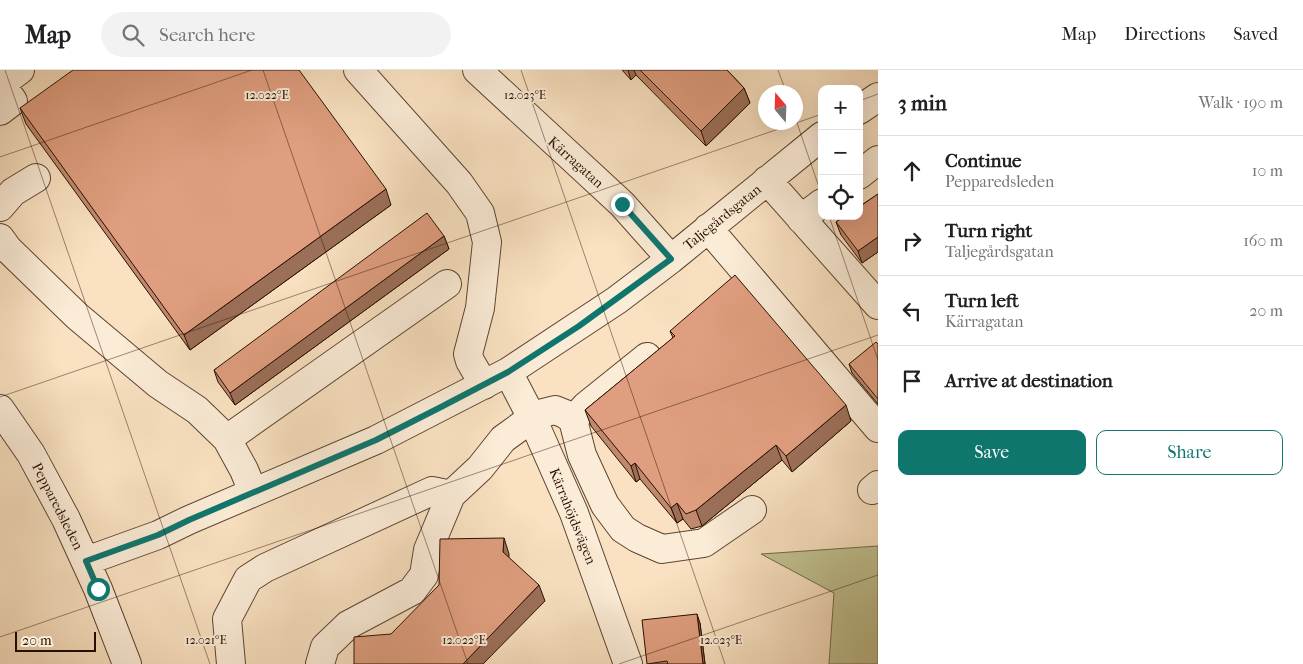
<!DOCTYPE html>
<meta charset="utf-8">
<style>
body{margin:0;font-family:"IM FELL French Canon",serif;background:#f2f2f2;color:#202124}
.controls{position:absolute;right:15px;top:15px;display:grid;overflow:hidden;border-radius:10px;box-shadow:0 5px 20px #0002}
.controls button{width:45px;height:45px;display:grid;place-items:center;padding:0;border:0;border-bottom:1px solid #e0e0e0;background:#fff;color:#202124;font:25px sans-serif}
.compass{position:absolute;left:758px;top:15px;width:45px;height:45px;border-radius:50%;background:#fff;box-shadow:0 5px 20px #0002;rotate:341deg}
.scale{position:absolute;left:15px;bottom:12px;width:81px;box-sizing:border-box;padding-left:5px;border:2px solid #281001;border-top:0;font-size:14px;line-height:18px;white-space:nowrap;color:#281001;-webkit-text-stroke:4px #fbecd7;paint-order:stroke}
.stop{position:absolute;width:15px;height:15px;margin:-11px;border:4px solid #0f766e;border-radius:50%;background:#fff}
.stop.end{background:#0f766e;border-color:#fff;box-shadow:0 1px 5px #0008}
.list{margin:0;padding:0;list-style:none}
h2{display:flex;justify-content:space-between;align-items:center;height:65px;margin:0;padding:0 20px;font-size:21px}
h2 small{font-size:16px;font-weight:400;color:#757577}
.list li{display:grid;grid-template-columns:32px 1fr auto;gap:15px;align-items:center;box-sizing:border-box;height:70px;padding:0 20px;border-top:1px solid #e0e0e0}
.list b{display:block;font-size:19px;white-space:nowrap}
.list p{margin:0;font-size:16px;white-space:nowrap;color:#757577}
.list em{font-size:16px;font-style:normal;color:#757577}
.actions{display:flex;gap:10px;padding:15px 20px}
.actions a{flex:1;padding:11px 0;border:1px solid #0f766e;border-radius:10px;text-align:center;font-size:18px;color:#0f766e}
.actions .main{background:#0f766e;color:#fff}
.icon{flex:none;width:28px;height:28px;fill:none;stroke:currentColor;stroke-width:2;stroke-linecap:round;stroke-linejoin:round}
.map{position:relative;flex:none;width:878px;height:594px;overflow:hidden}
header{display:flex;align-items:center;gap:30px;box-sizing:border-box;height:70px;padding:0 25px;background:#fff;border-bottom:1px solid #e0e0e0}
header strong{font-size:24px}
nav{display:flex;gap:28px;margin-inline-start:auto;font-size:18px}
.search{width:350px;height:45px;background:#f2f2f2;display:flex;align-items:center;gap:12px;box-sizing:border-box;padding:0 18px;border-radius:28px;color:#757577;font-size:19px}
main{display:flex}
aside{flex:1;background:#fff}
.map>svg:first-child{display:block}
.green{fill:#c1c291;stroke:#746949}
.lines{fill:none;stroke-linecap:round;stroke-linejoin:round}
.minor-casing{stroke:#5c4431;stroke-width:30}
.minor{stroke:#fbecd7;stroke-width:28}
.wall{fill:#c0886d;stroke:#281001}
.shaded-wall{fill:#9c6f59;stroke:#281001}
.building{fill:#df9e7f;stroke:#281001}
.route{stroke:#0f766e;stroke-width:6}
.ticks{fill:none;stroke:#281001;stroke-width:1;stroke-opacity:0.45}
.labels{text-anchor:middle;stroke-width:4;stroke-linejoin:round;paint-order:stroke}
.street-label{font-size:14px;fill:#281001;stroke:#fbecd7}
.ticks-label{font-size:12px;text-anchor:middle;fill:#281001;stroke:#fbecd7;stroke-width:4;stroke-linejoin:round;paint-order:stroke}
</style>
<header>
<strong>Map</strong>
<div class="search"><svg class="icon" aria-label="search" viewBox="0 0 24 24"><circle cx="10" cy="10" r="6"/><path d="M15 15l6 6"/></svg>Search here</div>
<nav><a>Map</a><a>Directions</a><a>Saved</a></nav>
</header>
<main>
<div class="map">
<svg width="878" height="594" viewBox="0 0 878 594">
<rect width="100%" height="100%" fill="#f9e1c1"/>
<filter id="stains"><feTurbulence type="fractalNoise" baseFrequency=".004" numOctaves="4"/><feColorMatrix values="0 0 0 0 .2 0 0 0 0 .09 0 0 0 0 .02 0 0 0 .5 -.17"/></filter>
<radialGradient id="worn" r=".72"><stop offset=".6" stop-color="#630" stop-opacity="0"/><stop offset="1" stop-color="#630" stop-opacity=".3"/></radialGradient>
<path class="green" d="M 878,476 L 878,594 L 829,594 L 834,523 L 761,484 Z"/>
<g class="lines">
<g class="minor-casing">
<path id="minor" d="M 358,0 L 459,113 L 480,143 L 487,172 L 480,238 L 468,284 L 470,291 L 484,315
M 477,0 L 622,134 L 671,189
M 859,40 L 878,27
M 0,41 L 13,31 L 1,14 L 20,0
M 859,105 L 878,90
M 767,110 L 878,235
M 0,137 L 13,122 L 36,108
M 801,149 L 822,133
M 708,158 L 878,358
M 0,168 L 8,179 L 77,246 L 158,314 L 197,340 L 227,369 L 244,400 L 253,422
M 508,302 L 532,348 L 574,443 L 628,594
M 0,339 L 31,384 L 66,449 L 98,519 L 127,594
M 573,350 L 586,336 L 647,287
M 227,369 L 447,214
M 872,420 L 878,415
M 86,491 L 158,465 L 189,450 L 376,370 L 508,302 L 617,230 L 671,189 L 822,66
M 231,594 L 227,549 L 248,509 L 265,498 L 432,421 L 451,425
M 320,594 L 325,577 L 348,555 L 412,521 L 424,505 L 428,480 L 451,425 L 480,398 L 503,369 L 532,348 L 543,343 L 555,340 L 565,344 L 573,350 L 582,385 L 605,435 L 623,459 L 637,468 L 662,479 L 704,473 L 752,440"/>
</g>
<use href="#minor" class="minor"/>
</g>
<path class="wall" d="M 622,0 L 727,0 L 744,18 L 750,33 L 706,76 L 636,5 L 631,10 Z
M 20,38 L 391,135 L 190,280 L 26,54 Z
M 878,124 L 878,182 L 862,193 L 841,165 L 836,152 Z
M 444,166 L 449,179 L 235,335 L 218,312 L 214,300 Z
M 670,261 L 851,351 L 792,402 L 782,390 L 702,456 L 691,459 L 683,449 L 677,453 L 640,409 L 636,412 L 591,356 L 585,340 L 673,268 Z
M 878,274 L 878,334 L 852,303 L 849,294 Z
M 700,553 L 705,594 L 647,594 Z"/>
<path class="shaded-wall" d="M 628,0 L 634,0 L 636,5 L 631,10 Z
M 744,18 L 750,33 L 706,76 L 701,61 Z
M 386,119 L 391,135 L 190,280 L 184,265 Z
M 444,166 L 449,179 L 235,335 L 230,323 Z
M 878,167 L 878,182 L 862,193 L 858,181 Z
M 846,335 L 851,351 L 792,402 L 786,386 Z
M 776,375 L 782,390 L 702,456 L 696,440 Z
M 635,393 L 640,409 L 636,412 L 631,396 Z
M 677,433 L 683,449 L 677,453 L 671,438 Z
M 504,468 L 509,484 L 509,498 L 503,482 Z
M 539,515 L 545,531 L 483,594 L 463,594 Z
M 697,544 L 700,553 L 705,594 L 703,594 Z"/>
<path class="building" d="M 73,0 L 299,0 L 386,119 L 184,265 L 20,38 Z
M 640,0 L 727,0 L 744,18 L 701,61 Z
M 878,124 L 878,167 L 858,181 L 836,152 L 845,146 L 859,146 L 859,137 Z
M 427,143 L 444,166 L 230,323 L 214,300 Z
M 735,205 L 846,335 L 786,386 L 776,375 L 696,440 L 686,444 L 677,433 L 671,438 L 635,393 L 631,396 L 585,340 L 675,266 L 670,261 Z
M 876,272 L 878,274 L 878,329 L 849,294 Z
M 504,468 L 503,482 L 539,515 L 463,594 L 354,594 L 354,567 L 391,564 L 439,515 L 440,469 Z
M 697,544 L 703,594 L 668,594 L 667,591 L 647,594 L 642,550 Z"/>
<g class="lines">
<path class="route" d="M 98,519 L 86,491 L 158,465 L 189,450 L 376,370 L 441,337 L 508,302 L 579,256 L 671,189 L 622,134"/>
</g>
<path class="ticks" d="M 5,0 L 210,594M 263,0 L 468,594M 521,0 L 725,594M 778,0 L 786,22M 859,31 L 878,24M 796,50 L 822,126M 0,87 L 252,0M 829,146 L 878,290M 0,327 L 822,44M 0,567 L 878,265M 619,594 L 878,505"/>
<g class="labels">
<g class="street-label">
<text transform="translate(576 92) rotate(42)" y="5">Kärragatan</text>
<text transform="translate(722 147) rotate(-39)" y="5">Taljegårdsgatan</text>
<text transform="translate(58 436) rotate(63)" y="5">Pepparedsleden</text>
<text transform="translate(573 446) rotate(68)" y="5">Kärrahöjdsvägen</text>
</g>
</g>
<g class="ticks-label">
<text x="267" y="29">12.022°E</text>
<text x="525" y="29">12.023°E</text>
<text x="206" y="574">12.021°E</text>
<text x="464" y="574">12.022°E</text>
<text x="721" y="574">12.023°E</text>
</g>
<rect width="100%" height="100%" filter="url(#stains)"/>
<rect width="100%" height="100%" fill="url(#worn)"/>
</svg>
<div class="controls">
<button>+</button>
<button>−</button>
<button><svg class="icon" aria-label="locate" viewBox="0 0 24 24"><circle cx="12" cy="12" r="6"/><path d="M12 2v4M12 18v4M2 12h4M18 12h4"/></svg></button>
</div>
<svg class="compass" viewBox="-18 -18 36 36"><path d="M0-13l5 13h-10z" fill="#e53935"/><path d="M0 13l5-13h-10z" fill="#757577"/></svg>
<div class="scale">20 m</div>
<div class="stop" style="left:98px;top:519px"></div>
<div class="stop end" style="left:622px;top:134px"></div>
</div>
<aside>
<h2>3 min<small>Walk · 190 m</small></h2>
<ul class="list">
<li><svg class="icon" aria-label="ahead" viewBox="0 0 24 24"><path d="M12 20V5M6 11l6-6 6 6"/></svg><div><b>Continue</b><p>Pepparedsleden</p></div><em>10 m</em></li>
<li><svg class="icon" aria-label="right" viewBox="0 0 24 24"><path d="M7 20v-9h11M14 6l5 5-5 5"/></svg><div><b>Turn right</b><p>Taljegårdsgatan</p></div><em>160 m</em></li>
<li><svg class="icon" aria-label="left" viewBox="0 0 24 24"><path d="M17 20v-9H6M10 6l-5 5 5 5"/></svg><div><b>Turn left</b><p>Kärragatan</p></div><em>20 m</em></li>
<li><svg class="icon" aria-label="arrive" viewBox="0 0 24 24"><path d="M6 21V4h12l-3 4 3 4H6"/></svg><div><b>Arrive at destination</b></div></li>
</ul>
<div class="actions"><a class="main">Save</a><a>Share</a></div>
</aside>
</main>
